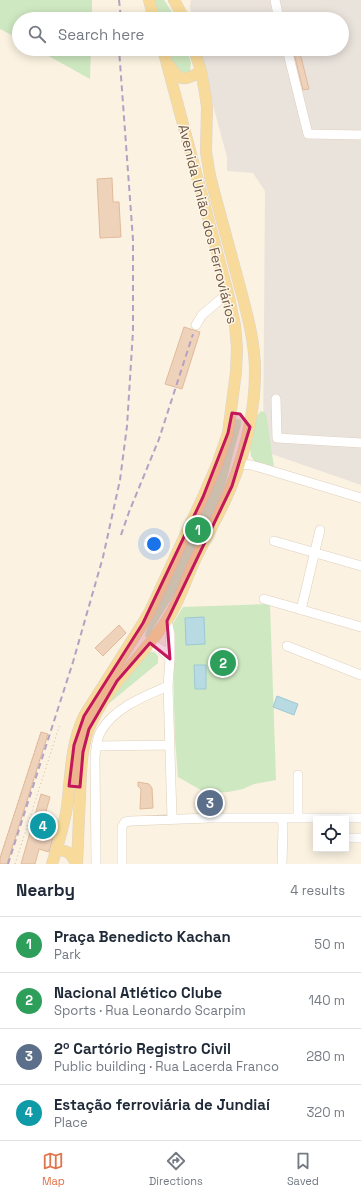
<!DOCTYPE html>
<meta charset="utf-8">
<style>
body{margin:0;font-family:"Space Grotesk",sans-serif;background:#f6f6f7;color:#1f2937}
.controls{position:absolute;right:12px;bottom:12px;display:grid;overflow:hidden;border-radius:0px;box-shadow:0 2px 10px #0003}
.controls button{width:36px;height:36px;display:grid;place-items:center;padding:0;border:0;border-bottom:1px solid #e0e1e3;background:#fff;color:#1f2937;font:20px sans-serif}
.you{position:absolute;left:154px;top:544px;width:14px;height:14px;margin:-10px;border:3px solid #fff;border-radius:50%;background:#1a73e8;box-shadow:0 0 0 6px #1a73e833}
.badge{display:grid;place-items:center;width:26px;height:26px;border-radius:50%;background:#e1744a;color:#fff;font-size:13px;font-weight:700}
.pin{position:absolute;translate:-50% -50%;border:2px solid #fff;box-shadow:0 1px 4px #0006}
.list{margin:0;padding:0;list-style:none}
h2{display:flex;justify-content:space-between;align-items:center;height:52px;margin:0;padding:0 16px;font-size:17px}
h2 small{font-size:13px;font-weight:400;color:#747a83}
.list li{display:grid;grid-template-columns:26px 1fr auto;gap:12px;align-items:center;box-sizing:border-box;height:56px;padding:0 16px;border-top:1px solid #e0e1e3}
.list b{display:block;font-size:15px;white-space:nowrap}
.list p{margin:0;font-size:13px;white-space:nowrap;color:#747a83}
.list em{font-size:13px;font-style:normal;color:#747a83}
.icon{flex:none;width:22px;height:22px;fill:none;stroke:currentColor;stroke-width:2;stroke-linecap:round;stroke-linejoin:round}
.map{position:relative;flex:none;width:361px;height:864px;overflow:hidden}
.search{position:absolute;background:#fff;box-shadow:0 2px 10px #0003;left:12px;right:12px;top:12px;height:44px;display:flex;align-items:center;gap:10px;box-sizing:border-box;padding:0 14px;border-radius:22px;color:#747a83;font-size:15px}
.sheet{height:276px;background:#fff}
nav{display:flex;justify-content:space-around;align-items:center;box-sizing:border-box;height:56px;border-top:1px solid #e0e1e3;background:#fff;font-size:11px;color:#747a83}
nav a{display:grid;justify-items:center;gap:2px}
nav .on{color:#e1744a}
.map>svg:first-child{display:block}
.industrial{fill:#eae3dc}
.green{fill:#cee8c1}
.water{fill:#b7dae3;stroke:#9dc9d5}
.building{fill:#efd2ba;stroke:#e1ba9b}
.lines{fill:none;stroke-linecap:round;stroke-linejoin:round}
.minor-casing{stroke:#dfcfbd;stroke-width:10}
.major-casing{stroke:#dad4d0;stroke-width:12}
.path{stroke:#d4b69d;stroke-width:1;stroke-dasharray:1 3;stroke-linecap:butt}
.minor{stroke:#fff;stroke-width:9}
.major{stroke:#f8db9b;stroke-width:11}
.rail{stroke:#b5a1c3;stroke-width:2;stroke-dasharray:6 4;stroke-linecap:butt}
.marked{fill:#c2185b;fill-opacity:0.2;stroke:#c2185b;stroke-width:3;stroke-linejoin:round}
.labels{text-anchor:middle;stroke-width:3;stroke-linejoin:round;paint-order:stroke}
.street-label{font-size:14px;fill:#715a49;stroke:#fef6e7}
</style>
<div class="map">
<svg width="361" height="864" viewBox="0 0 361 864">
<rect width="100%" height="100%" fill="#fbf2e1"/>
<path class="industrial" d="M 191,0 L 361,0 L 361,485 L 263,451 L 265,191 L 253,173 L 227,171 L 227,157 L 207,83 L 200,49 L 342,49 L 342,19 L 193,19 L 190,7 Z"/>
<path class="green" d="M 0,0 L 92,0 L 92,19 L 19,19 L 19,39 L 0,29 Z
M 154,0 L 164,0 L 172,12 L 175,19 L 158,19 Z
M 36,49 L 91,49 L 90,79 Z
M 168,49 L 186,49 L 191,62 L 190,72 L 183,74 L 176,71 L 171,60 Z
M 261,411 L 266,413 L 274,467 L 255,462 L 251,456 L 250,448 L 256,417 Z
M 238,419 L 241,420 L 241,425 L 234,450 L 226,483 L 211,520 L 175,593 L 148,637 L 145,637 L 145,634 L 234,420 Z
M 270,604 L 276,780 L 254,784 L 243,789 L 228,792 L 206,793 L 178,777 L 175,739 L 172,625 L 183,607 Z
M 150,652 L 154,652 L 158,656 L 158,663 L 107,705 L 131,673 Z"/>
<path class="water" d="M 204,617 L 205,644 L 186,645 L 185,618 Z
M 194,665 L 206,665 L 206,689 L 195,689 Z
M 277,696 L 298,704 L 294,715 L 273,707 Z"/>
<path class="building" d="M 293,49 L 299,49 L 309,89 L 303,90 Z
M 112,178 L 113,202 L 119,202 L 121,237 L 100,238 L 97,179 Z
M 184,327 L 200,332 L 182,389 L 165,384 Z
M 119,625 L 126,633 L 103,656 L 95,648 Z
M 41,732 L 48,734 L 7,864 L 0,864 L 0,858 Z
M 138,782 L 149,784 L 152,788 L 153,808 L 140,809 L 141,789 L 138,786 Z
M 206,793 L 214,793 L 214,812 L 205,812 Z
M 41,794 L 50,797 L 45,815 L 55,818 L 50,834 L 54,835 L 52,841 L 49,852 L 39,849 L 35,864 L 21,864 Z"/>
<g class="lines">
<g class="minor-casing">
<path id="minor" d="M 275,0 L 279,19
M 287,49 L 308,134 L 361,135
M 196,325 L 202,315 L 228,293
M 276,399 L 277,438 L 361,443
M 239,464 L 251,465 L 262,468 L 361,498
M 274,541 L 361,566
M 264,599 L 361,627
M 301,610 L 320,530
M 167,621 L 170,634 L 170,659 L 168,686 L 172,818
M 150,643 L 162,650 L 170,659
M 287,646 L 361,675
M 96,746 L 170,745
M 298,775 L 298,818
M 282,818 L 283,827 L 282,864
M 346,838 L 361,838
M 96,864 L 95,758 C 96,749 96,739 101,731 C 115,707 145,696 168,686
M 122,864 L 122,827 L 125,822 L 131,821 L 209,818 L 361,818"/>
</g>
<g class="major-casing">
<path id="major" d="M 149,0 L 154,19
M 174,0 L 184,19
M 170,66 C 179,82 186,81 201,71
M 57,850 C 68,850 72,854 76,864
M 52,864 C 58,845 64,826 67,807 C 71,773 70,747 84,716 L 143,623 L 150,611 L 203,497 L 217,465 L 228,433 L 236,372 L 237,348 L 235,325 L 228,293 L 163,49
M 77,864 C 78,841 79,817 80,794 C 81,772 81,752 88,731 C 104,688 140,660 165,623 C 179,604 185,581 195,560 C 207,535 221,512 231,487 C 246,450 255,411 255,371 C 255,340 246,310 238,280 C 229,246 219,211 210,176 L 206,152 L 207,107 L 205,93 L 201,71 L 194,49"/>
</g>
<path class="path" d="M 0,858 L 41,732
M 7,864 L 48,734
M 15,864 L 60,724"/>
<use href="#minor" class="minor"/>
<use href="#major" class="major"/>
<path class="rail" d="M 119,0 L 121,19
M 121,535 L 129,512 L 159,439 L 193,334
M 8,864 L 73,662 L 103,557 L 120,480 L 127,426 L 133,331 L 133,240 L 119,49"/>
</g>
<path class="marked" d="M 232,413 L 240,414 L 250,427 L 232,486 L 167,621 L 170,659 L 150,643 L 117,681 L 89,729 L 83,752 L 80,787 L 69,786 L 74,745 L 84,716 L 143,623 L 203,497 L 228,433 Z"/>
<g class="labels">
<g class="street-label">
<text transform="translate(208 224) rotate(76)" y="5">Avenida União dos Ferroviários</text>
</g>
</g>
</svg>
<div class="controls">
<button><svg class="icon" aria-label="locate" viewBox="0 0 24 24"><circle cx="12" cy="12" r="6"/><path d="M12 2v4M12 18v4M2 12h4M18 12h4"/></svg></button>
</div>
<div class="you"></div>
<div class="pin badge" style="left:198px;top:530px;background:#2e9e5b">1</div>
<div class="pin badge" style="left:223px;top:663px;background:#2e9e5b">2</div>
<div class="pin badge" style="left:210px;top:803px;background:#5c6f8a">3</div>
<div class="pin badge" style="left:43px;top:826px;background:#0f9aa8">4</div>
<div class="search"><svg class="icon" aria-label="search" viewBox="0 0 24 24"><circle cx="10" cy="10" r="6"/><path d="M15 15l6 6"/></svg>Search here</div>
</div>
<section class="sheet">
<h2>Nearby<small>4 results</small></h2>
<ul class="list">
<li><span class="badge" style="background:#2e9e5b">1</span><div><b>Praça Benedicto Kachan</b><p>Park</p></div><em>50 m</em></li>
<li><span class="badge" style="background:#2e9e5b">2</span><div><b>Nacional Atlético Clube</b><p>Sports · Rua Leonardo Scarpim</p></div><em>140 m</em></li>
<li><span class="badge" style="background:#5c6f8a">3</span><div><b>2º Cartório Registro Civil</b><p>Public building · Rua Lacerda Franco</p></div><em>280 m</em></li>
<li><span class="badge" style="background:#0f9aa8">4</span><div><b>Estação ferroviária de Jundiaí</b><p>Place</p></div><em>320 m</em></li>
</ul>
</section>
<nav>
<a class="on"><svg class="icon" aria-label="map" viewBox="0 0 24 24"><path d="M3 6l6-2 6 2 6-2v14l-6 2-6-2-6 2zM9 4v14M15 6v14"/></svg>Map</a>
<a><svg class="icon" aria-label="directions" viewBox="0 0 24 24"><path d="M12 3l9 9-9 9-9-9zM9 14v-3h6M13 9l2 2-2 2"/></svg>Directions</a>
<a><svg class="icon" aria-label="saved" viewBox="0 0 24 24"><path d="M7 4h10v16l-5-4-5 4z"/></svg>Saved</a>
</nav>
